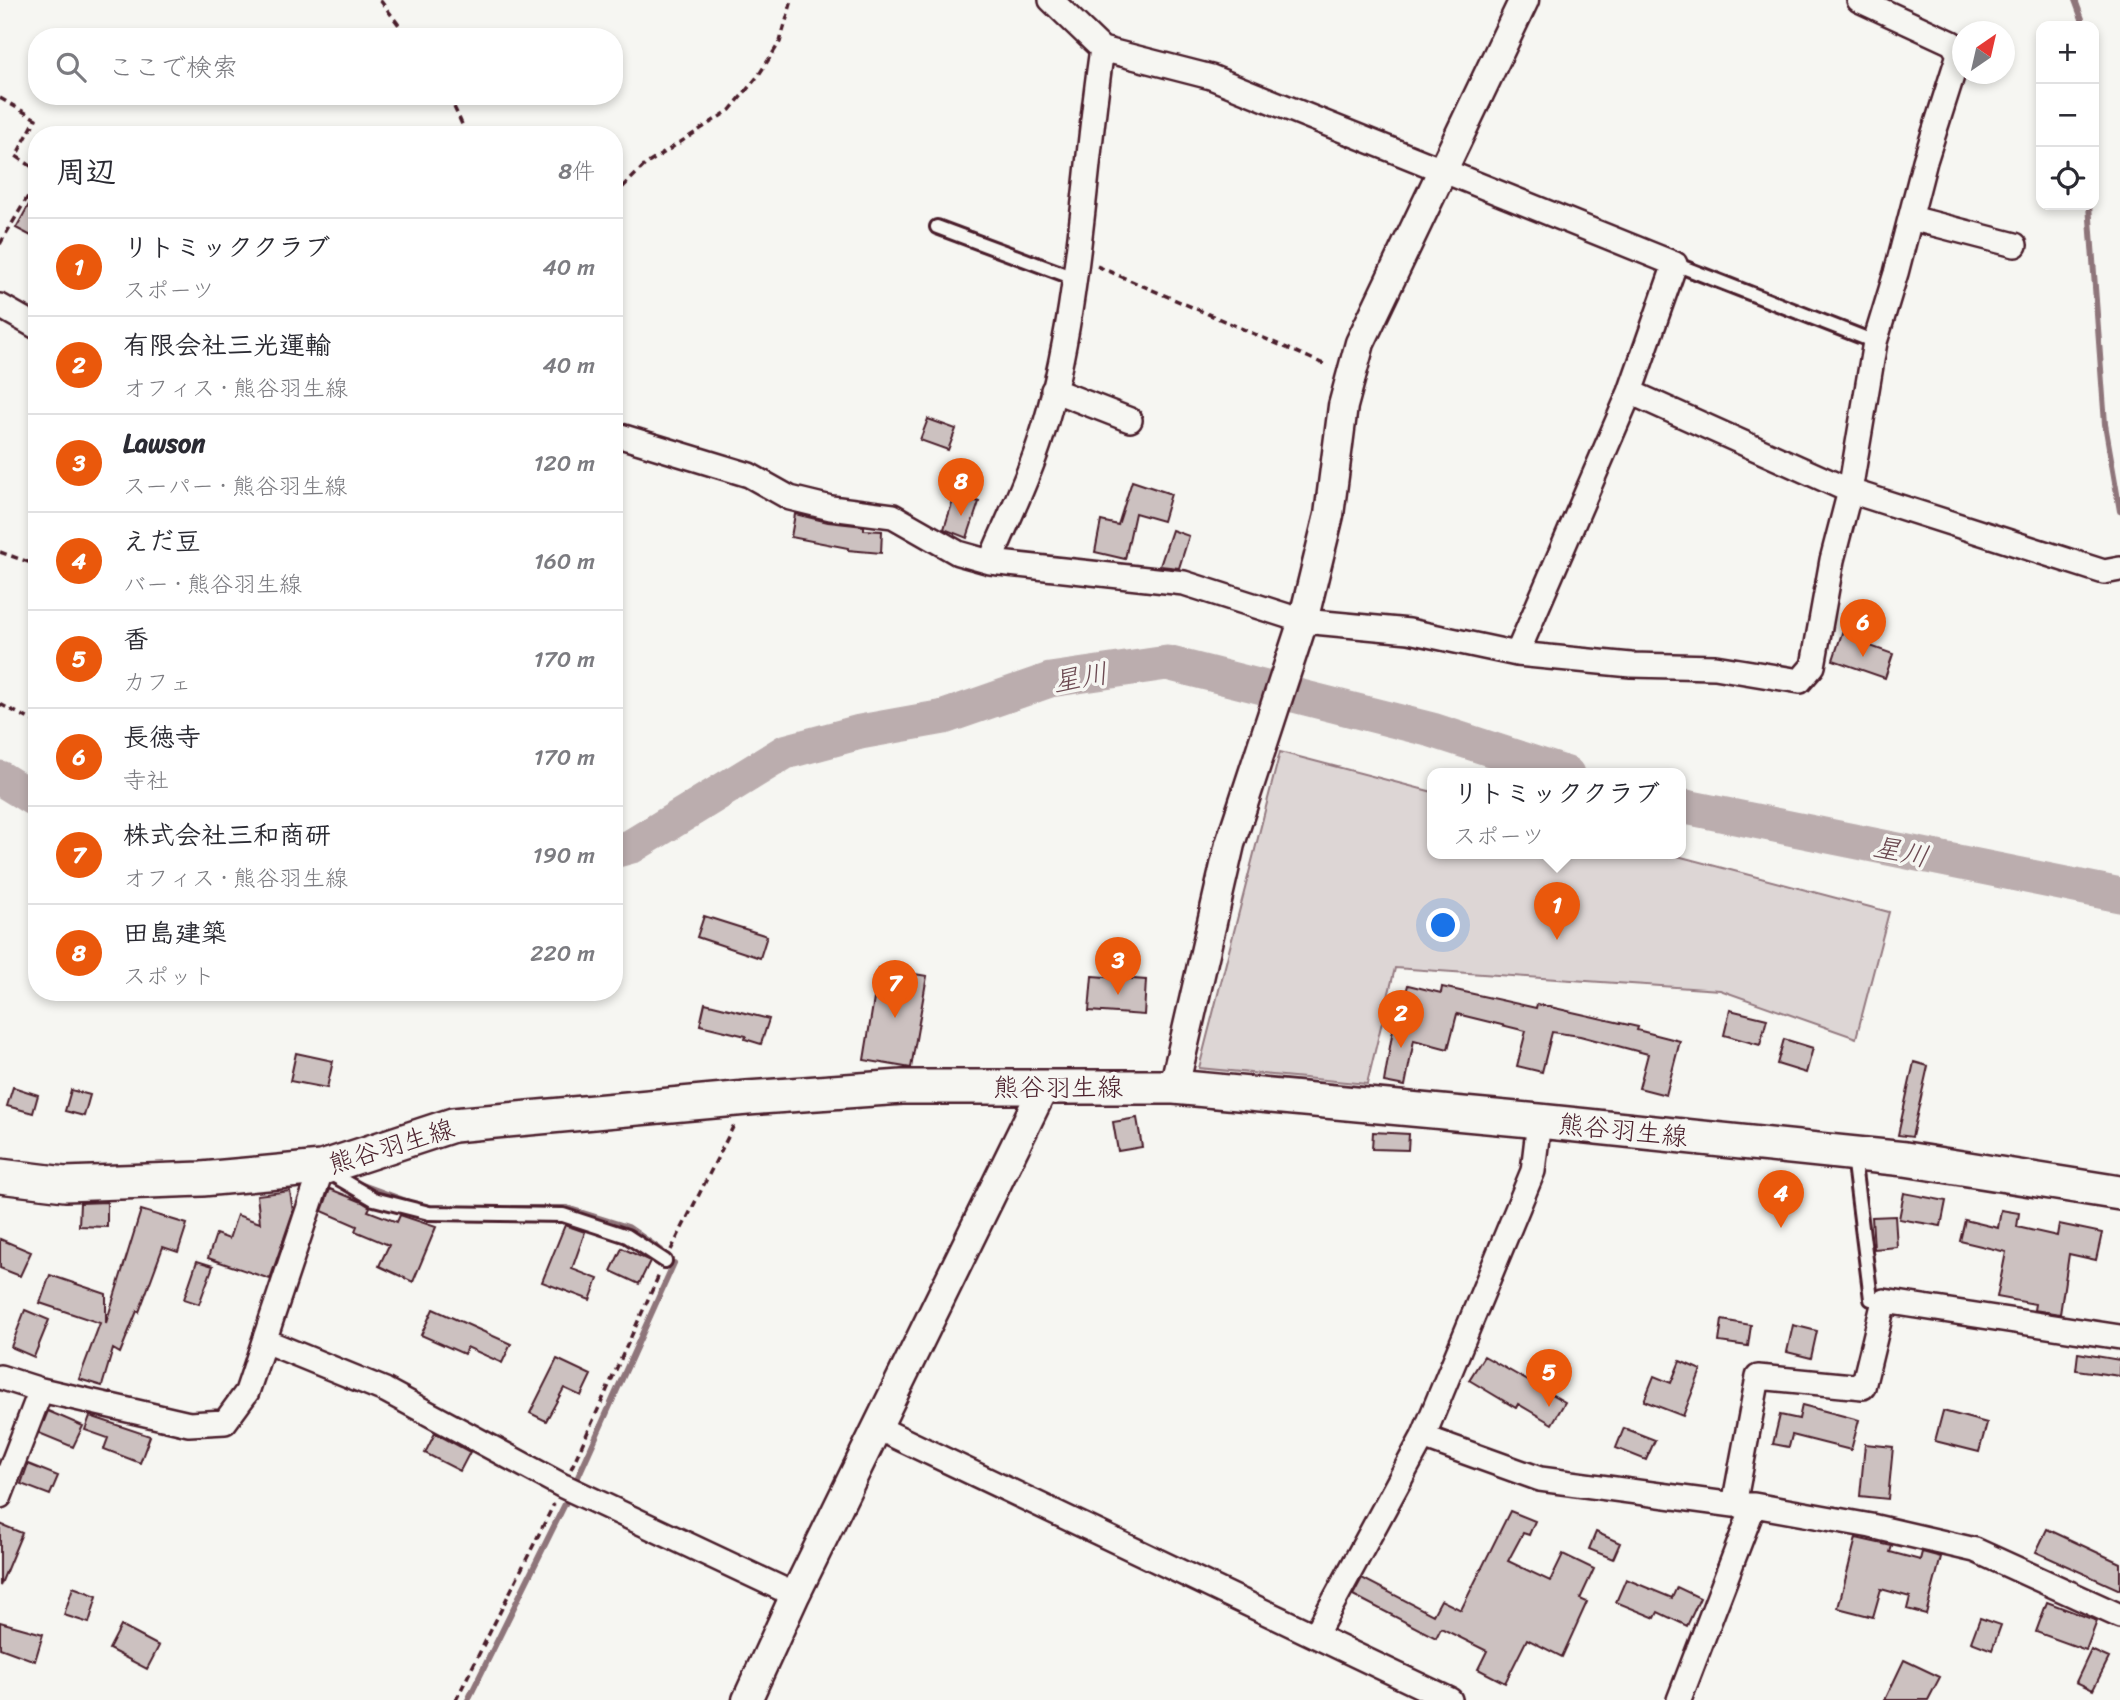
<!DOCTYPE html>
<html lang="ja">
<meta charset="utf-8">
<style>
body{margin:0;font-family:Sriracha,"Klee One",sans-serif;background:#f2f2f3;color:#2b2b33}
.controls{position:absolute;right:21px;top:21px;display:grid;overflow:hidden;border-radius:14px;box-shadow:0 4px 10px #0003}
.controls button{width:63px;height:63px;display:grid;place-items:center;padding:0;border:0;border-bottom:2px solid #e1e1e2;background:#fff;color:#2b2b33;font:35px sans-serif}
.compass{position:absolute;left:1952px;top:21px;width:63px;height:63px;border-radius:50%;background:#fff;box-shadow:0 4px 10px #0003;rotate:34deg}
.you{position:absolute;left:1444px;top:926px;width:24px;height:24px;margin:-18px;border:5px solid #fff;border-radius:50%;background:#1a73e8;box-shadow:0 0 0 10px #1a73e833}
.badge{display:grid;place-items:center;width:46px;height:46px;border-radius:50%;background:#ea580c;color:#fff;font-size:23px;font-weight:700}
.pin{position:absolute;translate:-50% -58px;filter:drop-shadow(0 2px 4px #0008)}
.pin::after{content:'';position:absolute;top:37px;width:24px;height:21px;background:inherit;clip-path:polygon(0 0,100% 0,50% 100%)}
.popup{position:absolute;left:1427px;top:768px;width:259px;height:91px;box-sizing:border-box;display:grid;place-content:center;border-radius:14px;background:#fff;filter:drop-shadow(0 2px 5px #0005);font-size:23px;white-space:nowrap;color:#7c7c81}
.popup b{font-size:26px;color:#2b2b33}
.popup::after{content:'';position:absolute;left:50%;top:100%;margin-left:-14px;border:14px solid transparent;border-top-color:#fff}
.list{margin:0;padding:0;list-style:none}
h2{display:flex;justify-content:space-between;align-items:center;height:91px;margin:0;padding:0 28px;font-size:30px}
h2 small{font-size:23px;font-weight:400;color:#7c7c81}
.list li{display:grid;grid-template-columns:46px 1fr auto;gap:21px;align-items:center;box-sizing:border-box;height:98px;padding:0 28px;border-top:2px solid #e1e1e2}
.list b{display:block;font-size:26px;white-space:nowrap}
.list p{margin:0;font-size:23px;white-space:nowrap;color:#7c7c81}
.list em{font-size:23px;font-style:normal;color:#7c7c81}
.icon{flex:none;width:38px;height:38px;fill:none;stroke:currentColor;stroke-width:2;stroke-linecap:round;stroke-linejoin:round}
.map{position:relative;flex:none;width:2120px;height:1700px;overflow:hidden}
.search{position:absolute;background:#fff;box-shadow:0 4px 10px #0003;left:28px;top:28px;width:595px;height:77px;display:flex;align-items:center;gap:18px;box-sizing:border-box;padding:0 24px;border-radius:28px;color:#7c7c81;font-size:26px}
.panel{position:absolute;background:#fff;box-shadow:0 4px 10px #0003;left:28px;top:126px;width:595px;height:875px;border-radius:28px}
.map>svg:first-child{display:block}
.green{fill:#ddd6d5;stroke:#947a80;stroke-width:2}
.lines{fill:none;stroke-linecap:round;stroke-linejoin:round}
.stream{stroke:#8e747a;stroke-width:6}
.river{stroke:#bbadae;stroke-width:35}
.building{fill:#ccc1c0;stroke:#4a1f2b;stroke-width:2}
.service-casing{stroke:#4a1f2b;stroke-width:18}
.minor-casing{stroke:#4a1f2b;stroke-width:28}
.tertiary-casing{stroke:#4a1f2b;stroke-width:33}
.secondary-casing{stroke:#4a1f2b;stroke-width:38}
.path{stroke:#4a1f2b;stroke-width:3.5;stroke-dasharray:7 5;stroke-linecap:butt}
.service{stroke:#f6f6f2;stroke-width:12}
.minor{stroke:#f6f6f2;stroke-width:23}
.tertiary{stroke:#f6f6f2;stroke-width:28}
.secondary{stroke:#f6f6f2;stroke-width:33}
.labels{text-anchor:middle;stroke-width:7;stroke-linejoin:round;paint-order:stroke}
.street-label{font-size:26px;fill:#4a1f2b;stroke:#f6f6f2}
.water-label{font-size:28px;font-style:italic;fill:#6c4a52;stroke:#f6f6f2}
</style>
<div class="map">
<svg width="2120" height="1700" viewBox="0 0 2120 1700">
<rect width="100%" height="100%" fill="#f6f6f2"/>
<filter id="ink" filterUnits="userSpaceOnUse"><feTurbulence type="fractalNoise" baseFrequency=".0143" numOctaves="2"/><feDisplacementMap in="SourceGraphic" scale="14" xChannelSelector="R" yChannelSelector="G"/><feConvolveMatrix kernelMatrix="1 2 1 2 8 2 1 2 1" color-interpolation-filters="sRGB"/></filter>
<g filter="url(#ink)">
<path class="green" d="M 1280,752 L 1433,792 L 1433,854 L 1670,854 L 1889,912 L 1856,1038 L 1720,990 L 1395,968 L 1367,1084 L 1199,1068 Z"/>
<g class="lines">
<path class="stream" d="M 2075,0 L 2082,19 L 2082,26
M 2089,205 L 2105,424 L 2120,511
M 357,1183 L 409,1202
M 513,1208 L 567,1208 L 628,1227 L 661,1250
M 577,1479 L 674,1263
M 468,1700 L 565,1504"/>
<path class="river" d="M 0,778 L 37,801
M 1681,806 L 2120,895
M 614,851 L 632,846 L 785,752 L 860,732 L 944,717 L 1050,680 L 1167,663 L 1432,730 L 1567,774"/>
</g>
<path class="building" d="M 37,190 L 37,239 L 16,228 Z
M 928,419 L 956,429 L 948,450 L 920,440 Z
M 1132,481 L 1171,494 L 1163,521 L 1135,513 L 1125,559 L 1095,552 L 1101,521 L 1118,525 Z
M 955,494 L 979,502 L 967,538 L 944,529 Z
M 795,514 L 828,522 L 864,526 L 864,530 L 882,531 L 881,553 L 848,550 L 848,548 L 791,537 Z
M 1172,530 L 1189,536 L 1179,568 L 1160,566 Z
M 1843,630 L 1861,636 L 1859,642 L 1893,654 L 1885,678 L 1833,660 Z
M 704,916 L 767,936 L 760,958 L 697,937 Z
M 879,968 L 927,976 L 911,1068 L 864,1060 Z
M 1092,976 L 1146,980 L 1144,1015 L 1089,1011 Z
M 1408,985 L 1441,993 L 1442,987 L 1536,1008 L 1537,1004 L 1638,1027 L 1637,1030 L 1680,1041 L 1666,1095 L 1639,1088 L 1648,1054 L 1580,1036 L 1552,1032 L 1542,1072 L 1517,1066 L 1526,1031 L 1457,1014 L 1448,1049 L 1414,1040 L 1405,1086 L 1384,1082 L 1396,1011 L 1401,1012 Z
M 705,1003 L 769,1019 L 761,1044 L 745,1039 L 746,1036 L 700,1025 Z
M 1730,1010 L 1767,1019 L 1760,1045 L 1724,1035 Z
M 1784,1039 L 1813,1048 L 1806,1073 L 1777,1064 Z
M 296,1053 L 333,1061 L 327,1088 L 290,1081 Z
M 1914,1062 L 1928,1066 L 1912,1137 L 1898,1135 Z
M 13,1087 L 38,1095 L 33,1113 L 7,1106 Z
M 71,1090 L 90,1095 L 84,1116 L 65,1111 Z
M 1137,1118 L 1142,1147 L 1118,1151 L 1113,1122 Z
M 1373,1132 L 1409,1134 L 1408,1150 L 1372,1149 Z
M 330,1189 L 362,1202 L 370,1207 L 368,1211 L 397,1222 L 400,1215 L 436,1227 L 413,1282 L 379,1266 L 389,1245 L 355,1231 L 357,1226 L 322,1211 Z
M 290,1191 L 293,1212 L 270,1279 L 208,1258 L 216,1234 L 229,1239 L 237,1215 L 260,1223 L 257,1195 Z
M 1904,1193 L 1946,1201 L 1941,1226 L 1899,1219 Z
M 107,1202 L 107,1227 L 79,1226 L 80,1203 Z
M 141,1210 L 187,1224 L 178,1252 L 163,1247 L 139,1312 L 137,1311 L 120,1353 L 113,1349 L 102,1386 L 79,1379 L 100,1323 L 40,1303 L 50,1275 L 106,1294 L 106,1323 Z
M 2001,1210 L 2019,1213 L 2017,1227 L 2057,1236 L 2059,1224 L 2102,1233 L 2096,1260 L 2069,1254 L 2060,1314 L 2034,1310 L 2035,1304 L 1997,1297 L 2006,1252 L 1960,1241 L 1965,1220 L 1998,1228 Z
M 1895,1216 L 1897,1247 L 1874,1249 L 1872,1217 Z
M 565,1225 L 585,1232 L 572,1269 L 598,1279 L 590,1300 L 542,1282 Z
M 0,1239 L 31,1252 L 20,1276 L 0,1268 Z
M 622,1248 L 650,1261 L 639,1284 L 611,1271 Z
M 197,1261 L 213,1266 L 199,1304 L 184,1299 Z
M 433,1309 L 511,1344 L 502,1363 L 467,1347 L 464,1354 L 421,1335 Z
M 25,1310 L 49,1320 L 34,1357 L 11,1347 Z
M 1722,1320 L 1751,1325 L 1748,1346 L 1719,1342 Z
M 1793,1325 L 1817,1331 L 1811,1358 L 1787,1352 Z
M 2078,1353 L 2120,1360 L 2120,1376 L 2076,1370 Z
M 1484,1356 L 1565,1402 L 1552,1424 L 1518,1404 L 1516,1408 L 1469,1380 Z
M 557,1359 L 591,1375 L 581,1396 L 564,1388 L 546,1421 L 530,1413 Z
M 1680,1361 L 1701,1370 L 1683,1416 L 1644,1401 L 1654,1376 L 1671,1383 Z
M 1802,1405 L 1859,1420 L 1851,1450 L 1792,1435 L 1789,1447 L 1773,1444 L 1780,1415 L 1799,1419 Z
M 48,1411 L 83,1426 L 73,1447 L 39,1433 Z
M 1943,1411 L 1987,1423 L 1979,1452 L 1935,1441 Z
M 90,1416 L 150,1436 L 140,1463 L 104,1449 L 108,1438 L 85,1430 Z
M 1624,1428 L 1655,1440 L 1646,1460 L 1616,1448 Z
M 435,1433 L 470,1452 L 460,1471 L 425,1453 Z
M 1865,1444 L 1893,1447 L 1888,1499 L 1860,1496 Z
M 28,1464 L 58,1476 L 50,1495 L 21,1484 Z
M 1510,1511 L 1535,1521 L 1529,1535 L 1523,1533 L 1508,1561 L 1550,1581 L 1563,1554 L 1594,1569 L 1580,1599 L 1587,1602 L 1562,1657 L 1527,1639 L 1505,1683 L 1478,1669 L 1487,1651 L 1441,1628 L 1436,1638 L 1353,1595 L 1362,1578 L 1433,1615 L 1441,1600 L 1461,1610 Z
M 0,1524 L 22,1533 L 0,1586 Z
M 2047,1529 L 2120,1563 L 2120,1590 L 2036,1552 Z
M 1596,1532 L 1620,1543 L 1613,1559 L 1589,1549 Z
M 1856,1538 L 1892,1546 L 1890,1552 L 1920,1560 L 1922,1552 L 1941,1557 L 1926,1614 L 1907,1609 L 1910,1597 L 1881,1589 L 1873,1617 L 1838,1608 Z
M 1626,1579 L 1672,1598 L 1677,1587 L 1700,1598 L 1687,1626 L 1658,1612 L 1655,1618 L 1616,1602 Z
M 73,1587 L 97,1596 L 89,1623 L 64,1615 Z
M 2047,1602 L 2097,1621 L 2086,1650 L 2036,1632 Z
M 1980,1618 L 2001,1625 L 1992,1650 L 1971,1642 Z
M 0,1622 L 43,1634 L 35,1661 L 0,1648 Z
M 121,1626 L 159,1646 L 147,1669 L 109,1649 Z
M 2091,1650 L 2109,1658 L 2093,1690 L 2076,1682 Z
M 1904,1660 L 1940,1677 L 1928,1700 L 1885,1700 Z"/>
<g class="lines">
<g class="service-casing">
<path id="service" d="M 937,227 L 1074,278
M 1675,264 L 1875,342
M 1853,1156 L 1871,1299 L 1884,1301
M 328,1172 L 374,1199 L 429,1213 L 563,1215 L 627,1236 L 665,1261"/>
</g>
<g class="minor-casing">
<path id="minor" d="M 1051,0 L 1102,49 L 1211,77 L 1675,264 L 1630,392 L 1517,654
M 1911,218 L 2015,245
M 0,306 L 37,327
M 1053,390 L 1130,420
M 1630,392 L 1850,491 L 2104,572 L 2120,569
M 614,434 L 749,475 L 790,498 L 831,508 L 893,516 L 958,553 L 990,562 L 1184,583 L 1303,621 L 1409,631 L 1517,654 L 1631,665 L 1715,667 L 1800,681 L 1813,666 L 1832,560 L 1850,491 L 1875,342 L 1896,273 L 1925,161 L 1959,54 L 1952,43 L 1859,0
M 990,562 C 1007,521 1028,480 1041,438 C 1080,316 1083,176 1102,49
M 265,1341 L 385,1390 L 563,1486 L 795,1595
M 0,1377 L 41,1390 L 189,1424 L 225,1422 L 247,1392 L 322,1168
M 878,1428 L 1450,1700
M 1423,1437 L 1540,1479 L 1734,1505 L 1754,1505 L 1871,1526 L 1975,1550 L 2120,1616
M 0,1496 L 41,1390
M 1734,1505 L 1758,1377 L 1863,1387 L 1884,1301 L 2120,1337
M 1316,1634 L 1423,1437 L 1533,1171 L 1539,1121
M 1679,1700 L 1754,1505"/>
</g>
<g class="tertiary-casing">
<path id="tertiary" d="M 1174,1087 L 1230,844 L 1303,621 L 1329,515 L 1343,406 L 1360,343 L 1524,0
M 747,1700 L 795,1595 L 1044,1087"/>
</g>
<g class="secondary-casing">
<path id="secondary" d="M 0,1176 L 65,1184 L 202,1179 L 322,1168 L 453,1125 L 747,1098 L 902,1087 L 1174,1087 L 1539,1121 L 1905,1159 L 2120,1193"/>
</g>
<path class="path" d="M 380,0 L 408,37
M 449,96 L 467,135
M 0,98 L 36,119 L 16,156 L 37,170
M 614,196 L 645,165 L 730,110 L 758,76 L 780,42 L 792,0
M 0,244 L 37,181
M 1097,266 L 1326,365
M 0,552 L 37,565
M 0,704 L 37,723
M 671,1250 L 734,1125
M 571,1469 L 659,1275
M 456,1700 L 554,1504"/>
<use href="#service" class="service"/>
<use href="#minor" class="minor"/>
<use href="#tertiary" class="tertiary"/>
<use href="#secondary" class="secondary"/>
</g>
</g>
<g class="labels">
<g class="street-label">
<text x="1058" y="1096">熊谷羽生線</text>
<text transform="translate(1623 1130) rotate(6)" y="9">熊谷羽生線</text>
<text transform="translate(391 1146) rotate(-17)" y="9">熊谷羽生線</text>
</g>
<g class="water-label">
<text transform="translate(1080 677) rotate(-10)" y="10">星川</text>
<text transform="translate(1901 851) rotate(12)" y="10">星川</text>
</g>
</g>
</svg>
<div class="controls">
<button>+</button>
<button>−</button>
<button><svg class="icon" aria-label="locate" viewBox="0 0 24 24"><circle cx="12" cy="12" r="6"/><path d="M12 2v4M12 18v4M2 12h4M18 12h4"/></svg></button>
</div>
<svg class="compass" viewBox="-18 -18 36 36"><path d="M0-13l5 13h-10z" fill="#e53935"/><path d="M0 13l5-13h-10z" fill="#7c7c81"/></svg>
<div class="you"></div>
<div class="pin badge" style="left:1557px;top:940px">1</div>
<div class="popup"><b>リトミッククラブ</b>スポーツ</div>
<div class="pin badge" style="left:1401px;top:1048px">2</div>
<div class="pin badge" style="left:1118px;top:995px">3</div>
<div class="pin badge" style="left:1781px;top:1228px">4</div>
<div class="pin badge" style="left:1549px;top:1407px">5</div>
<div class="pin badge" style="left:1863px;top:657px">6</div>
<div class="pin badge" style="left:895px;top:1018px">7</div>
<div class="pin badge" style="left:961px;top:516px">8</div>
<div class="search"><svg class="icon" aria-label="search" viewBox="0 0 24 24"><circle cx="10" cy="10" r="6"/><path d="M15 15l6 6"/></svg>ここで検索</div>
<section class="panel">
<h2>周辺<small>8件</small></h2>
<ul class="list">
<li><span class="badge">1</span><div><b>リトミッククラブ</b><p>スポーツ</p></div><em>40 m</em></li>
<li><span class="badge">2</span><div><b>有限会社三光運輸</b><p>オフィス · 熊谷羽生線</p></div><em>40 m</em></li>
<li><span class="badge">3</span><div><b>Lawson</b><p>スーパー · 熊谷羽生線</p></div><em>120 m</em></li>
<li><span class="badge">4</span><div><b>えだ豆</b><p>バー · 熊谷羽生線</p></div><em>160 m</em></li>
<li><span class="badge">5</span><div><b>香</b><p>カフェ</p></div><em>170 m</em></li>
<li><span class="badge">6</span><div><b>長徳寺</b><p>寺社</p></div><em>170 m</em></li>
<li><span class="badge">7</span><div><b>株式会社三和商研</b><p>オフィス · 熊谷羽生線</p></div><em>190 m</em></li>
<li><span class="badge">8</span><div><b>田島建築</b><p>スポット</p></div><em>220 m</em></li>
</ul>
</section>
</div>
